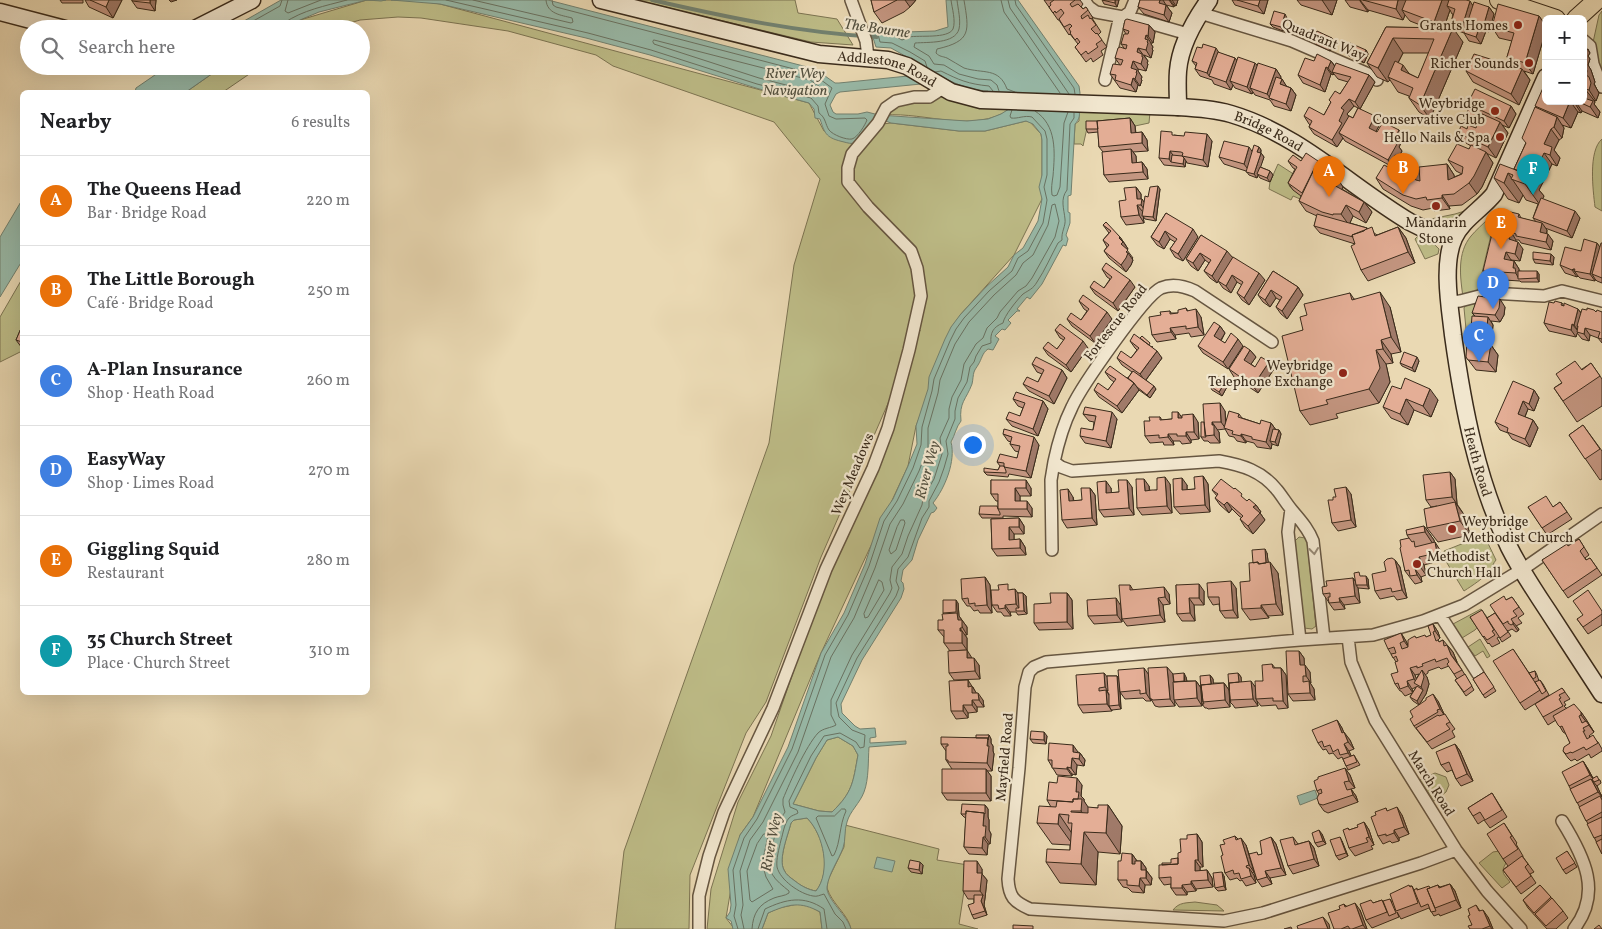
<!DOCTYPE html>
<meta charset="utf-8">
<style>
body{margin:0;font-family:Vollkorn,serif;background:#f2f2f2;color:#202124}
.controls{position:absolute;right:15px;top:15px;display:grid;overflow:hidden;border-radius:8px;box-shadow:0 5px 20px #0002}
.controls button{width:45px;height:45px;display:grid;place-items:center;padding:0;border:0;border-bottom:1px solid #e0e0e0;background:#fff;color:#202124;font:25px sans-serif}
.you{position:absolute;left:972px;top:444px;width:18px;height:18px;margin:-12px;border:4px solid #fff;border-radius:50%;background:#1a73e8;box-shadow:0 0 0 8px #1a73e833}
.badge{display:grid;place-items:center;width:32px;height:32px;border-radius:50%;background:#db2777;color:#fff;font-size:16px;font-weight:700}
.pin{position:absolute;translate:-50% -41px;filter:drop-shadow(0 1px 2px #0008)}
.pin::after{content:'';position:absolute;top:26px;width:18px;height:15px;background:inherit;clip-path:polygon(0 0,100% 0,50% 100%)}
.list{margin:0;padding:0;list-style:none}
h2{display:flex;justify-content:space-between;align-items:center;height:65px;margin:0;padding:0 20px;font-size:21px}
h2 small{font-size:16px;font-weight:400;color:#757577}
.list li{display:grid;grid-template-columns:32px 1fr auto;gap:15px;align-items:center;box-sizing:border-box;height:90px;padding:0 20px;border-top:1px solid #e0e0e0}
.list b{display:block;font-size:19px;white-space:nowrap}
.list p{margin:0;font-size:16px;white-space:nowrap;color:#757577}
.list em{font-size:16px;font-style:normal;color:#757577}
.icon{flex:none;width:28px;height:28px;fill:none;stroke:currentColor;stroke-width:2;stroke-linecap:round;stroke-linejoin:round}
.map{position:relative;flex:none;width:1602px;height:929px;overflow:hidden}
.search{position:absolute;background:#fff;box-shadow:0 5px 20px #0002;left:20px;top:20px;width:350px;height:55px;display:flex;align-items:center;gap:12px;box-sizing:border-box;padding:0 18px;border-radius:28px;color:#757577;font-size:19px}
.panel{position:absolute;background:#fff;box-shadow:0 5px 20px #0002;left:20px;top:90px;width:350px;height:605px;border-radius:8px}
.map>svg:first-child{display:block}
.green{fill:#bebd88;stroke:#7c7452}
.water{fill:#98baa9;stroke:#728170;fill-rule:evenodd}
.lines{fill:none;stroke-linecap:round;stroke-linejoin:round}
.shore{stroke:#697262;stroke-width:1}
.stream{stroke:#728170;stroke-width:4}
.street-casing{stroke:#665641;stroke-width:14}
.secondary-casing{stroke:#3a2b1b;stroke-width:19}
.primary-casing{stroke:#3a2b1b;stroke-width:20}
.street{stroke:#f1e6ce;stroke-width:11}
.secondary{stroke:#f1e6ce;stroke-width:16}
.primary{stroke:#ead9b3;stroke-width:18}
.wall{fill:#c49681;stroke:#3a2b1b;fill-rule:evenodd}
.shaded-wall{fill:#a07a69;stroke:#3a2b1b}
.building{fill:#e4ae96;stroke:#3a2b1b}
.oneway{stroke:#968874}
.poi-dot{fill:#8f2418;stroke:#f1e6ce;stroke-width:2}
.labels{text-anchor:middle;stroke-width:4.5;stroke-linejoin:round;paint-order:stroke}
.poi-label{font-size:14px;fill:#3a2b1b;stroke:#f1e6ce;text-anchor:end}
.street-label{font-size:14px;fill:#3a2b1b;stroke:#f1e6ce}
.water-label{font-size:15px;font-style:italic;fill:#524f3e;stroke:#f1e6ce}
</style>
<div class="map">
<svg width="1602" height="929" viewBox="0 0 1602 929">
<rect width="100%" height="100%" fill="#ead9b3"/>
<filter id="stains"><feTurbulence type="fractalNoise" baseFrequency=".004" numOctaves="4"/><feColorMatrix values="0 0 0 0 .2 0 0 0 0 .09 0 0 0 0 .02 0 0 0 .5 -.17"/></filter>
<radialGradient id="worn" r=".72"><stop offset=".6" stop-color="#630" stop-opacity="0"/><stop offset="1" stop-color="#630" stop-opacity=".3"/></radialGradient>
<path class="green" d="M 367,0 L 415,0 L 440,4 L 809,103 L 824,131 L 891,123 L 959,131 L 985,131 L 1026,121 L 1030,122 L 1041,134 L 1042,140 L 1042,199 L 1014,255 L 960,315 L 916,426 L 908,466 L 821,653 L 753,817 L 740,835 L 726,918 L 733,927 L 733,929 L 707,929 L 711,889 L 738,802 L 771,736 L 825,581 L 920,330 L 821,557 L 766,702 L 746,733 L 690,875 L 689,929 L 615,929 L 624,851 L 769,443 L 794,265 L 820,179 L 774,122 L 613,66 L 596,55 L 508,31 L 421,18 L 398,17 L 360,20 L 330,29 L 284,29 L 300,20 Z
M 636,0 L 795,0 L 798,13 L 837,19 L 853,45 L 811,42 Z
M 1602,11 L 1602,81 L 1592,47 L 1599,15 Z
M 223,66 L 261,66 L 223,92 L 186,92 Z
M 943,88 L 991,108 L 1010,109 C 974,134 926,112 885,115 L 886,108 Z
M 1079,111 L 1150,112 L 1149,123 L 1135,126 L 1087,128 L 1083,146 L 1081,144 L 1074,144 L 1075,124 L 1079,121 Z
M 1602,139 L 1602,211 L 1595,207 C 1593,190 1588,151 1602,139 Z
M 1278,164 L 1295,175 L 1289,186 L 1310,203 L 1293,196 L 1291,200 L 1269,189 L 1270,182 Z
M 1468,210 C 1453,226 1452,226 1431,219 L 1455,214 Z
M 1488,219 L 1494,222 L 1478,290 L 1477,293 L 1463,297 C 1460,276 1457,253 1471,236 C 1476,230 1483,224 1488,219 Z
M 1419,235 L 1435,245 L 1439,249 L 1438,254 L 1425,259 L 1415,239 Z
M 22,279 L 22,351 L 0,362 L 0,317 Z
M 1472,304 L 1475,304 L 1470,344 L 1468,350 L 1464,308 L 1465,306 Z
M 1484,535 L 1496,560 C 1493,563 1493,567 1490,570 C 1483,579 1473,585 1464,591 L 1447,563 L 1444,551 Z
M 1299,537 L 1305,538 L 1307,541 L 1316,626 L 1312,629 L 1304,628 L 1294,542 Z
M 1481,609 L 1487,617 L 1475,630 L 1462,638 L 1453,624 Z
M 1480,639 L 1490,656 L 1487,658 L 1483,651 L 1475,656 L 1468,647 Z
M 838,737 L 853,746 L 858,755 C 853,782 853,792 832,812 L 819,811 L 793,804 L 816,758 L 827,740 Z
M 1435,773 L 1446,777 L 1449,785 L 1446,792 L 1434,801 L 1420,780 Z
M 807,818 C 824,835 832,871 816,891 C 809,890 801,886 795,881 C 791,878 786,875 784,870 C 778,859 788,835 791,823 L 794,820 Z
M 845,825 L 939,849 L 937,860 L 968,865 L 959,924 L 978,929 L 851,929 C 848,914 832,904 827,888 L 828,880 L 844,847 Z
M 1499,851 L 1506,863 C 1500,873 1504,874 1510,882 L 1502,888 L 1479,863 L 1493,852 Z
M 1195,902 L 1217,905 L 1224,911 L 1173,910 C 1179,902 1187,903 1195,902 Z
M 798,904 L 809,906 L 820,912 L 822,929 L 762,929 L 768,913 L 779,908 Z"/>
<path class="water" d="M 281,0 L 386,0 L 381,1 L 367,0 L 319,12 L 300,20 L 284,29 L 230,29 Z
M 391,0 L 548,0 L 815,69 L 835,83 L 839,83 L 908,76 L 923,66 L 891,48 L 876,47 L 869,25 L 895,31 L 902,35 L 906,32 L 935,31 L 948,27 L 946,0 L 1018,0 L 1079,86 L 1080,93 L 1078,109 C 1081,114 1079,120 1075,124 L 1071,195 L 1068,196 L 1068,212 L 1070,213 L 1070,223 L 1066,235 L 1068,239 L 1066,246 L 1063,245 L 1042,284 L 1030,299 L 1027,297 L 1017,309 L 1020,311 L 1017,311 L 1008,320 L 1011,323 L 1005,330 L 1002,329 L 995,336 L 999,339 L 993,350 L 988,349 C 982,353 982,359 978,365 C 977,367 975,369 974,372 C 973,375 973,380 972,384 C 966,400 959,402 961,421 C 956,427 955,435 951,442 C 956,461 945,488 933,503 L 937,508 L 934,512 L 931,513 L 918,540 L 912,560 L 903,570 L 901,581 L 903,583 L 904,589 L 901,598 L 862,660 L 841,704 L 842,713 L 855,726 L 860,729 L 875,728 L 876,737 L 870,738 L 870,743 L 906,741 L 906,744 L 869,747 C 868,761 869,779 864,792 C 860,803 850,811 847,822 C 844,830 846,840 843,848 C 838,861 829,873 827,887 C 826,899 848,916 851,929 L 822,929 L 820,912 C 800,901 789,904 768,913 L 762,929 L 733,929 L 731,921 L 726,918 L 730,912 L 731,905 L 728,869 L 740,835 L 753,817 L 788,747 L 821,653 L 844,613 L 865,564 L 880,518 L 893,499 L 908,466 L 917,444 L 916,426 L 928,389 L 929,377 L 945,339 L 951,327 L 960,315 L 986,287 L 1008,267 L 1014,255 L 1023,248 L 1038,221 L 1042,199 L 1039,187 L 1042,175 L 1042,140 L 1041,134 L 1033,124 L 1026,121 L 985,131 L 959,131 L 891,123 L 883,120 C 875,127 865,139 855,143 C 851,144 848,143 844,142 C 827,138 825,135 820,119 L 815,118 L 814,109 L 809,103 L 756,88 L 650,55 L 586,38 L 440,4 ZM 939,75 C 955,84 969,90 988,91 L 991,109 L 1009,109 L 1001,114 L 988,119 L 967,121 L 879,115 L 867,112 L 858,114 L 836,114 L 833,112 L 830,105 L 836,94 L 840,92 L 921,84 ZM 838,737 L 853,746 L 858,755 C 853,782 853,792 832,812 L 819,811 L 793,804 L 816,758 L 827,740 ZM 807,818 C 824,835 831,872 816,891 C 809,890 801,886 795,881 C 791,878 786,875 784,870 C 778,859 788,835 791,823 L 794,820 Z
M 168,66 L 223,66 L 186,92 L 135,92 L 136,88 Z
M 22,200 L 22,261 L 0,297 L 0,237 Z
M 1315,790 L 1318,798 L 1300,805 L 1297,796 Z
M 877,857 L 895,861 L 892,872 L 874,868 Z"/>
<g class="lines">
<path class="shore" d="M 288,0 L 285,11 L 288,13 L 321,0
M 446,0 L 588,33 L 651,50 L 757,84 L 811,98 L 818,106 L 819,113 C 826,118 825,124 829,130 C 833,135 846,140 852,139 C 858,137 865,125 867,120 L 865,118 L 836,119 L 829,116 L 825,104 L 832,88 L 813,74 L 556,7 L 553,5 L 552,0
M 473,0 L 571,23 L 573,22 L 572,18 C 561,15 547,14 546,0
M 957,0 C 958,9 961,20 959,29 C 955,44 928,42 915,43 L 914,47 L 929,56 L 934,64 L 944,65 L 959,74 L 978,79 L 991,80 L 997,85 L 999,91
M 964,0 C 969,31 972,41 937,49 L 936,53 C 940,57 942,56 947,58 C 953,61 958,65 964,68 C 983,74 999,67 1007,89 L 1015,92
M 1001,0 L 1004,12 L 1060,93
M 1008,0 L 1010,8 L 1069,94
M 1015,0 L 1016,5 L 1074,88 L 1075,94
M 239,29 L 280,6 L 282,0
M 283,29 L 284,23 C 303,10 325,6 347,0
M 654,40 L 810,80 L 823,89 L 824,91 L 822,96 L 819,96 L 813,92 L 759,78 L 654,44 L 653,42 Z
M 927,67 L 925,61 L 910,52 L 892,43 L 880,42 L 878,34 L 880,32 L 893,35 L 902,40 C 904,39 907,38 909,37 C 919,35 948,39 953,29 C 956,21 952,8 951,0
M 935,72 L 941,71 C 959,80 968,84 989,86 L 993,91
M 1035,111 C 1057,125 1055,152 1053,176 C 1052,183 1051,188 1052,195 L 1054,196 L 1057,195 L 1060,187 L 1064,123 L 1068,112
M 901,520 L 904,520 L 905,523 L 896,550 L 891,554 L 889,550 L 897,527 Z
M 879,580 L 882,582 L 884,590 L 868,617 L 865,618 L 864,614 Z
M 842,809 L 845,809 L 846,811 C 839,826 841,841 834,855 L 832,856 L 816,818 L 818,816 L 834,816 Z
M 764,834 L 767,834 L 768,836 L 763,859 L 764,870 L 766,877 L 773,889 L 752,902 L 750,900 L 747,871 L 757,844 Z
M 738,929 L 734,916 L 736,905 L 733,870 L 744,838 L 757,819 L 792,749 L 825,655 L 848,615 L 869,566 L 884,521 L 897,501 L 913,468 L 921,445 L 922,427 L 932,391 L 934,379 L 950,341 L 956,329 L 964,318 L 989,291 L 1012,271 L 1018,258 L 1028,251 L 1043,223 L 1047,200 L 1044,187 L 1047,175 L 1047,139 L 1045,131 L 1032,117 C 1024,115 1018,119 1011,118 L 1010,116 L 1012,110
M 744,929 L 741,915 L 743,905 L 740,871 L 750,840 L 763,822 L 798,752 L 831,657 L 854,618 L 875,568 L 890,524 L 903,504 L 919,471 L 928,447 L 928,428 L 938,393 L 940,380 L 955,344 L 969,322 L 994,295 L 1016,275 L 1023,263 L 1033,255 L 1048,225 L 1052,205 L 1055,204 L 1059,221 L 1055,237 L 1032,278 L 1026,286 L 1018,291 L 1000,312 L 997,318 L 987,328 L 983,338 L 976,344 L 964,364 L 961,380 L 952,397 L 949,409 L 949,418 L 940,438 L 942,454 L 934,479 L 923,498 L 922,505 L 908,536 L 902,554 L 892,567 L 890,580 L 892,588 L 890,593 L 852,655 L 831,700 L 831,715 L 836,725 C 831,728 823,728 818,733 C 806,746 790,782 783,799 L 783,805 L 785,812 C 777,823 766,860 772,874 C 776,881 783,886 789,891 L 789,893 C 785,896 779,896 774,898 C 759,904 753,913 752,929
M 758,929 L 765,909 C 786,899 804,895 824,909 L 827,929
M 846,929 L 843,922 L 835,914 L 824,894 C 820,895 817,897 813,896 C 800,894 780,880 777,867 C 776,859 779,849 781,840 C 783,834 784,824 789,818 C 792,815 795,815 798,813 L 797,810 L 790,807 L 789,801 L 811,756 L 824,736 L 840,733 L 856,742 L 860,748 L 864,747 L 865,735 L 852,730 L 839,717 L 836,703 L 857,658 L 896,596 L 899,588 L 896,581 L 898,569 L 908,557 L 922,518 L 929,507 L 929,501 L 939,482 L 944,468 L 948,454 L 946,441 L 955,419 L 955,411 L 958,398 L 967,382 L 970,367 L 974,362 L 976,356 L 982,346 L 991,343 C 990,333 993,327 1003,323 C 1004,316 1017,300 1023,294 C 1029,290 1033,289 1037,282 C 1045,270 1051,256 1058,243 L 1062,240 C 1061,232 1066,226 1065,219 C 1064,209 1060,199 1067,190 L 1070,124 L 1074,118 L 1074,113"/>
<path class="stream" d="M 652,0 C 726,17 801,33 877,37"/>
<g class="street-casing">
<path id="street" d="M 851,0 L 866,41 L 868,57
M 1084,0 L 1089,7 L 1096,12 L 1139,20 L 1188,34
M 1200,13 L 1292,41 L 1366,73 L 1377,80
M 1583,40 L 1590,46 L 1593,64 L 1602,87
M 1105,80 L 1119,20 L 1130,12 L 1135,0
M 1450,302 L 1460,301 L 1491,293 L 1544,296 L 1562,291 L 1602,301
M 1272,342 L 1195,291 C 1184,286 1173,283 1161,288 C 1144,296 1081,387 1072,407 C 1063,425 1058,443 1054,462 L 1061,467 L 1072,471 L 1219,461 C 1242,465 1262,471 1277,490 C 1282,496 1286,503 1291,509 C 1300,520 1308,528 1313,541 L 1324,638
M 1291,509 L 1288,532 L 1300,640
M 1052,550 L 1051,480 L 1054,462
M 1440,615 L 1478,674
M 1348,637 L 1351,662 L 1375,720 L 1456,850 L 1487,891 L 1521,929
M 1562,821 C 1585,858 1602,893 1574,929
M 1456,850 L 1421,863 L 1263,913 L 1224,921 L 1030,909 C 1014,902 1009,897 1008,879 L 1019,768 L 1025,687 L 1029,672 L 1034,667 L 1046,662 L 1300,640 L 1373,635 L 1423,621 L 1464,605 L 1526,567 L 1602,514
M 699,929 L 699,896 L 709,856 L 724,812 L 773,708 L 826,569 L 873,468 L 888,428 L 909,350 L 921,296 L 917,268 L 911,251 L 868,207 L 848,182 L 848,168 L 852,154 L 878,123 L 886,108 L 896,101 L 914,97 L 929,97 L 943,88"/>
</g>
<g class="secondary-casing">
<g id="secondary">
<path id="s1" d="M 601,0 L 819,54 L 888,60 L 907,66 L 951,92 L 981,100 L 1178,107 C 1196,108 1214,109 1231,114 C 1299,134 1351,187 1410,222 L 1422,228 L 1453,239"/>
<path d="M 0,12 L 65,29"/>
<path d="M 195,29 L 252,0"/>
<path id="s2" d="M 1546,77 L 1494,194 C 1482,209 1462,220 1454,238 C 1442,264 1450,308 1453,335 C 1463,407 1477,481 1509,547 C 1520,569 1534,590 1548,611 C 1566,639 1584,666 1602,694"/>
<path d="M 1178,107 C 1178,95 1177,83 1178,71 C 1180,45 1194,21 1209,0"/>
</g>
</g>
<g class="primary-casing">
<path id="primary" d="M 1499,0 L 1556,19
M 1576,19 L 1597,0"/>
</g>
<use href="#street" class="street"/>
<use href="#secondary" class="secondary"/>
<use href="#primary" class="primary"/>
</g>
<path class="wall" d="M 60,0 L 83,0 L 83,3 L 62,3 Z
M 85,0 L 122,0 L 113,18 L 89,7 Z
M 132,0 L 156,0 L 155,11 L 137,8 L 132,1 Z
M 169,0 L 177,0 L 171,2 Z
M 871,0 L 916,0 L 910,7 L 904,12 L 882,23 L 874,12 Z
M 1044,0 L 1080,0 L 1083,4 L 1081,7 L 1083,9 L 1086,7 L 1093,18 L 1092,18 L 1101,32 L 1098,35 L 1107,47 L 1101,51 L 1103,55 L 1093,62 L 1091,58 L 1086,62 L 1075,47 L 1078,44 L 1070,34 L 1069,35 L 1059,20 L 1058,20 Z
M 1102,0 L 1119,0 L 1117,7 L 1104,4 Z
M 1140,0 L 1178,0 L 1176,6 L 1174,5 L 1174,7 L 1166,5 L 1172,13 L 1169,22 L 1144,14 L 1138,7 Z
M 1232,0 L 1268,0 L 1264,14 L 1235,5 Z
M 1297,0 L 1337,0 L 1332,15 L 1301,5 Z
M 1345,0 L 1448,0 L 1473,5 L 1489,7 L 1494,14 L 1489,32 L 1486,31 L 1481,44 L 1469,41 L 1464,33 L 1456,30 L 1451,23 L 1453,14 L 1452,14 L 1450,10 L 1444,28 L 1463,42 L 1430,119 L 1419,112 L 1409,98 L 1409,96 L 1398,92 L 1390,80 L 1388,82 L 1377,77 L 1367,63 L 1386,27 L 1428,28 L 1410,21 L 1405,15 L 1403,20 L 1368,10 L 1368,12 L 1350,7 ZM 1403,53 L 1429,53 L 1418,78 L 1410,74 L 1398,63 Z
M 1539,16 L 1546,26 L 1546,30 L 1533,74 L 1524,71 L 1530,80 L 1519,105 L 1473,82 L 1466,71 L 1513,66 L 1507,57 L 1512,41 L 1499,38 L 1492,27 Z
M 1287,18 L 1283,31 L 1273,27 L 1270,24 Z
M 1149,25 L 1155,32 L 1153,43 L 1151,43 L 1151,44 L 1153,47 L 1152,49 L 1153,50 L 1151,58 L 1144,55 L 1148,61 L 1147,63 L 1148,64 L 1146,71 L 1138,69 L 1138,71 L 1142,77 L 1141,79 L 1142,80 L 1140,86 L 1138,85 L 1136,92 L 1120,88 L 1110,74 L 1120,65 L 1115,58 L 1124,48 L 1121,44 L 1126,34 L 1123,29 Z
M 1332,38 L 1334,42 L 1330,51 L 1315,44 L 1313,40 Z
M 1202,48 L 1219,53 L 1235,58 L 1237,61 L 1276,69 L 1281,77 L 1280,79 L 1282,79 L 1286,86 L 1291,88 L 1296,95 L 1291,111 L 1274,106 L 1270,100 L 1255,95 L 1253,92 L 1252,94 L 1235,88 L 1233,85 L 1231,90 L 1214,84 L 1212,80 L 1200,76 L 1195,69 L 1196,66 L 1192,61 Z
M 1588,49 L 1590,53 L 1588,56 L 1590,59 L 1588,65 L 1591,70 L 1595,82 L 1594,84 L 1599,93 L 1596,101 L 1593,100 L 1595,102 L 1594,104 L 1600,112 L 1598,118 L 1582,111 L 1581,113 L 1578,112 L 1571,128 L 1562,125 L 1564,128 L 1562,138 L 1559,140 L 1554,150 L 1560,158 L 1557,166 L 1552,164 L 1539,190 L 1544,196 L 1542,199 L 1580,218 L 1572,238 L 1545,228 L 1547,230 L 1547,234 L 1553,241 L 1551,250 L 1521,243 L 1519,240 L 1516,240 L 1515,241 L 1523,249 L 1520,261 L 1511,260 L 1514,261 L 1519,269 L 1519,271 L 1539,274 L 1539,282 L 1521,282 L 1520,281 L 1488,279 L 1483,271 L 1519,214 L 1521,218 L 1536,222 L 1533,218 L 1538,204 L 1526,200 L 1523,195 L 1519,203 L 1508,199 L 1494,178 L 1514,169 L 1526,143 L 1537,108 L 1535,106 L 1546,101 L 1583,101 Z
M 1366,50 L 1368,54 L 1364,63 L 1349,56 L 1346,53 Z
M 1314,61 L 1331,61 L 1335,66 L 1369,75 L 1375,82 L 1360,109 L 1380,124 L 1376,131 L 1377,132 L 1399,130 L 1404,137 L 1399,147 L 1402,151 L 1399,157 L 1419,170 L 1447,164 L 1454,175 L 1454,177 L 1462,174 L 1456,171 L 1448,160 L 1469,149 L 1471,146 L 1466,143 L 1458,133 L 1467,129 L 1469,125 L 1464,119 L 1475,111 L 1469,101 L 1511,106 L 1516,114 L 1509,128 L 1502,125 L 1508,133 L 1496,158 L 1486,153 L 1493,163 L 1482,187 L 1477,194 L 1462,205 L 1449,206 L 1450,209 L 1434,211 L 1433,208 L 1423,210 L 1411,206 L 1383,189 L 1376,178 L 1389,165 L 1345,141 L 1343,138 L 1337,147 L 1314,134 L 1309,127 L 1310,125 L 1309,124 L 1304,116 L 1324,115 L 1331,102 L 1329,100 L 1340,94 L 1348,82 L 1338,79 L 1334,74 L 1333,75 L 1331,74 L 1325,92 L 1303,83 L 1298,75 ZM 1354,106 L 1358,108 L 1353,118 L 1349,116 L 1347,114 Z
M 1130,118 L 1135,126 L 1136,133 L 1142,132 L 1147,140 L 1148,151 L 1133,152 L 1136,156 L 1136,163 L 1142,162 L 1147,169 L 1148,179 L 1109,182 L 1104,175 L 1103,152 L 1099,147 L 1098,132 L 1088,133 L 1086,129 L 1097,121 Z
M 1174,135 L 1212,141 L 1208,167 L 1187,163 L 1186,161 L 1185,167 L 1164,165 L 1159,158 Z
M 1259,147 L 1261,150 L 1261,153 L 1264,157 L 1260,167 L 1270,171 L 1273,175 L 1270,182 L 1260,178 L 1258,175 L 1257,178 L 1249,175 L 1246,171 L 1224,164 L 1219,157 L 1252,151 Z
M 1288,161 L 1301,161 L 1330,173 L 1343,187 L 1342,189 L 1364,202 L 1372,212 L 1366,223 L 1353,216 L 1350,223 L 1367,228 L 1377,235 L 1398,227 L 1406,238 L 1415,263 L 1368,281 L 1361,270 L 1355,244 L 1320,233 L 1314,226 L 1317,216 L 1306,211 L 1299,201 L 1301,196 L 1293,190 L 1288,183 L 1295,169 L 1293,168 Z
M 1136,187 L 1141,194 L 1141,199 L 1144,202 L 1148,197 L 1160,189 L 1156,221 L 1145,219 L 1143,216 L 1144,223 L 1126,225 L 1121,217 L 1126,200 Z
M 1166,213 L 1198,237 L 1183,261 L 1175,257 L 1170,249 L 1175,242 L 1170,239 L 1164,249 L 1157,245 L 1151,237 Z
M 1103,225 L 1120,237 L 1125,244 L 1128,249 L 1127,250 L 1133,258 L 1132,259 L 1133,260 L 1131,265 L 1126,272 L 1109,258 L 1104,251 L 1107,247 L 1103,240 L 1109,233 Z
M 1201,235 L 1265,280 L 1249,305 L 1242,300 L 1237,293 L 1242,285 L 1237,282 L 1231,293 L 1223,288 L 1218,281 L 1217,283 L 1210,278 L 1204,271 L 1209,263 L 1205,260 L 1198,271 L 1191,266 L 1186,259 Z
M 1597,243 L 1600,248 L 1602,243 L 1602,283 L 1597,281 L 1595,279 L 1595,281 L 1580,278 L 1578,276 L 1577,277 L 1565,273 L 1560,265 L 1581,251 Z
M 1554,257 L 1553,265 L 1535,263 L 1533,259 Z
M 1102,269 L 1135,287 L 1118,311 L 1095,294 L 1090,287 L 1104,288 L 1110,279 L 1107,277 Z
M 1273,271 L 1298,287 L 1303,295 L 1287,319 L 1281,314 L 1276,307 L 1280,300 L 1276,298 L 1270,307 L 1263,302 L 1258,295 Z
M 1350,293 L 1354,299 L 1390,307 L 1401,352 L 1391,354 L 1393,363 L 1386,364 L 1390,382 L 1379,403 L 1336,414 L 1338,418 L 1310,425 L 1300,411 L 1303,330 L 1307,315 Z
M 1079,301 L 1112,319 L 1095,343 L 1072,326 L 1067,319 L 1081,320 L 1087,311 L 1084,309 Z
M 1554,303 L 1562,303 L 1564,306 L 1578,309 L 1580,312 L 1602,312 L 1602,343 L 1598,338 L 1590,335 L 1589,341 L 1582,339 L 1577,333 L 1576,337 L 1549,331 L 1544,323 Z
M 1505,307 L 1504,315 L 1500,322 L 1491,321 L 1493,325 L 1491,345 L 1498,355 L 1496,372 L 1476,370 L 1466,357 L 1470,342 L 1475,316 L 1472,313 Z
M 1186,308 L 1188,311 L 1201,317 L 1204,335 L 1191,337 L 1189,333 L 1175,335 L 1176,339 L 1157,342 L 1152,335 L 1161,315 L 1170,311 L 1171,313 L 1178,313 Z
M 22,326 L 22,348 L 16,340 Z
M 1220,326 L 1225,333 L 1221,341 L 1225,343 L 1243,346 L 1228,369 L 1203,353 L 1198,346 Z
M 1055,330 L 1088,348 L 1071,372 L 1048,355 L 1043,348 L 1057,349 L 1064,340 L 1060,338 Z
M 1130,341 L 1153,347 L 1152,347 L 1162,358 L 1146,380 L 1156,389 L 1150,398 L 1139,390 L 1122,413 L 1099,397 L 1094,390 L 1108,390 L 1114,382 L 1110,379 L 1105,372 L 1128,378 L 1132,372 L 1122,365 L 1117,358 L 1131,358 L 1137,350 L 1135,348 Z
M 1250,350 L 1256,357 L 1251,364 L 1255,367 L 1274,369 L 1258,393 L 1234,377 L 1229,369 Z
M 1419,361 L 1415,372 L 1402,366 L 1400,363 Z
M 1591,363 L 1602,379 L 1602,406 L 1577,422 L 1554,388 Z
M 1032,364 L 1062,370 L 1067,378 L 1054,404 L 1029,391 L 1023,384 L 1038,382 L 1042,374 L 1037,372 Z
M 1226,381 L 1228,385 L 1222,396 L 1212,390 L 1210,386 Z
M 1401,389 L 1438,400 L 1431,417 L 1414,410 L 1408,425 L 1391,418 L 1383,407 Z
M 1534,390 L 1539,398 L 1534,411 L 1528,409 L 1525,417 L 1533,420 L 1538,428 L 1530,447 L 1512,439 L 1508,433 L 1500,430 L 1495,422 Z
M 1013,399 L 1043,401 L 1048,409 L 1038,436 L 1012,426 L 1006,419 L 1020,416 L 1023,408 L 1018,406 Z
M 1225,411 L 1226,423 L 1239,414 L 1242,418 L 1260,424 L 1271,423 L 1276,430 L 1279,430 L 1281,434 L 1278,446 L 1272,444 L 1271,449 L 1257,447 L 1254,443 L 1246,441 L 1246,443 L 1237,441 L 1234,437 L 1229,436 L 1225,429 L 1217,430 L 1219,432 L 1220,443 L 1210,443 L 1208,441 L 1204,441 L 1201,437 L 1204,422 Z
M 1083,414 L 1117,419 L 1111,448 L 1085,443 L 1080,436 L 1093,430 L 1094,422 L 1089,421 Z
M 1160,417 L 1162,420 L 1172,419 L 1182,417 L 1198,422 L 1199,439 L 1191,440 L 1191,443 L 1182,444 L 1180,441 L 1173,441 L 1174,445 L 1164,445 L 1163,442 L 1150,443 L 1145,436 L 1150,421 Z
M 1583,425 L 1602,451 L 1602,479 L 1600,480 L 1569,435 Z
M 1003,434 L 1039,445 L 1031,478 L 1009,474 L 1008,477 L 987,475 L 984,472 L 998,470 L 1000,466 L 997,462 L 1017,458 L 1019,452 L 1015,451 L 1010,444 L 1011,442 L 1008,441 Z
M 1450,472 L 1455,479 L 1457,504 L 1465,516 L 1470,535 L 1438,542 L 1427,528 L 1437,506 L 1431,507 L 1426,500 Z
M 1203,476 L 1208,484 L 1210,512 L 1180,514 L 1174,507 L 1187,485 L 1187,490 L 1195,489 Z
M 991,480 L 1031,488 L 1031,496 L 1020,496 L 1020,501 L 1032,508 L 1032,517 L 1003,516 L 1003,518 L 982,518 L 979,514 L 998,507 L 998,501 L 996,501 L 991,494 Z
M 1170,484 L 1172,513 L 1142,515 L 1137,508 L 1149,486 L 1150,491 L 1157,490 Z
M 1132,487 L 1134,515 L 1104,517 L 1099,510 L 1111,488 L 1111,493 L 1119,492 Z
M 1090,488 L 1095,495 L 1097,525 L 1067,528 L 1062,520 L 1073,497 L 1074,501 L 1082,500 Z
M 1212,490 L 1256,505 L 1261,512 L 1260,513 L 1265,520 L 1253,534 L 1245,527 L 1240,519 L 1242,518 L 1239,516 L 1232,509 L 1229,513 L 1220,505 L 1215,498 L 1217,496 Z
M 1351,494 L 1356,527 L 1338,531 L 1332,523 L 1333,500 Z
M 1560,502 L 1572,519 L 1547,535 L 1528,507 L 1553,507 Z
M 1019,518 L 1024,526 L 1024,534 L 1014,534 L 1014,540 L 1020,539 L 1025,547 L 1026,555 L 997,556 L 992,549 L 991,519 Z
M 1424,526 L 1434,540 L 1434,542 L 1440,550 L 1442,560 L 1424,565 L 1426,575 L 1421,577 L 1422,582 L 1415,584 L 1405,571 L 1401,547 L 1409,538 L 1407,535 Z
M 1579,539 L 1589,555 L 1585,558 L 1587,560 L 1590,558 L 1602,575 L 1568,598 L 1542,560 L 1568,546 Z
M 1267,553 L 1268,562 L 1278,573 L 1283,615 L 1268,616 L 1269,618 L 1250,620 L 1242,609 L 1250,581 Z
M 1395,560 L 1400,567 L 1407,598 L 1397,600 L 1394,596 L 1380,599 L 1375,591 L 1386,571 Z
M 1362,576 L 1368,579 L 1369,589 L 1358,588 L 1360,603 L 1344,605 L 1345,609 L 1334,610 L 1329,603 L 1328,601 L 1323,594 L 1327,586 L 1353,578 L 1355,581 Z
M 985,577 L 990,585 L 992,613 L 980,613 L 978,610 L 974,611 L 970,606 L 967,606 L 962,599 Z
M 1130,585 L 1133,590 L 1169,594 L 1170,604 L 1163,605 L 1165,622 L 1127,626 L 1122,619 L 1121,616 L 1122,622 L 1094,624 L 1088,616 L 1120,605 Z
M 1176,585 L 1204,591 L 1204,605 L 1194,605 L 1195,621 L 1182,621 L 1177,614 Z
M 1236,588 L 1238,618 L 1225,618 L 1220,611 L 1219,604 L 1213,605 L 1208,597 Z
M 1012,589 L 1018,593 L 1023,593 L 1026,596 L 1027,614 L 1018,615 L 1016,612 L 1010,612 L 1011,616 L 1004,616 L 1001,612 L 997,612 L 992,605 Z
M 1067,593 L 1072,600 L 1073,629 L 1039,630 L 1034,623 L 1051,603 Z
M 1512,597 L 1524,614 L 1518,618 L 1522,623 L 1516,626 L 1519,629 L 1518,631 L 1516,632 L 1512,629 L 1508,631 L 1507,630 L 1511,636 L 1502,642 L 1499,637 L 1497,638 L 1500,643 L 1492,647 L 1489,643 L 1488,644 L 1470,617 L 1487,618 L 1495,613 L 1506,600 Z
M 958,603 L 959,616 L 967,627 L 967,635 L 965,635 L 967,638 L 967,650 L 950,651 L 944,643 L 944,637 L 938,630 L 943,620 L 944,614 L 943,613 Z
M 1602,611 L 1602,625 L 1588,634 L 1577,619 Z
M 1433,624 L 1438,632 L 1440,638 L 1438,640 L 1439,642 L 1443,640 L 1453,652 L 1457,662 L 1467,678 L 1474,690 L 1466,696 L 1455,680 L 1457,679 L 1449,666 L 1441,669 L 1439,667 L 1428,671 L 1428,673 L 1425,675 L 1427,677 L 1429,684 L 1426,694 L 1419,705 L 1438,701 L 1444,714 L 1455,729 L 1452,731 L 1455,737 L 1432,749 L 1414,726 L 1413,717 L 1419,705 L 1413,701 L 1410,697 L 1412,693 L 1405,696 L 1401,691 L 1400,691 L 1395,684 L 1398,672 L 1396,662 L 1388,649 L 1401,633 L 1406,641 L 1408,645 L 1416,638 L 1427,637 L 1431,635 ZM 1419,674 L 1416,679 L 1415,675 ZM 1416,687 L 1413,692 L 1412,689 Z
M 1513,649 L 1529,673 L 1535,671 L 1537,675 L 1539,681 L 1540,680 L 1543,684 L 1549,695 L 1525,710 L 1520,703 Z
M 1299,651 L 1304,658 L 1304,665 L 1310,672 L 1310,683 L 1314,689 L 1315,700 L 1293,701 L 1288,694 Z
M 972,658 L 979,665 L 980,679 L 954,680 L 949,673 Z
M 1272,664 L 1275,668 L 1281,668 L 1286,675 L 1288,708 L 1278,709 L 1276,705 L 1261,706 L 1257,701 L 1258,706 L 1235,708 L 1233,705 L 1230,702 L 1238,673 L 1241,677 L 1241,682 L 1255,686 L 1263,681 Z
M 1484,672 L 1496,691 L 1485,698 L 1473,679 Z
M 1173,674 L 1173,682 L 1186,677 L 1187,681 L 1196,681 L 1201,688 L 1210,675 L 1213,679 L 1213,683 L 1224,683 L 1229,690 L 1230,707 L 1208,709 L 1207,708 L 1205,708 L 1202,704 L 1202,697 L 1202,706 L 1179,707 L 1174,700 L 1175,706 L 1159,707 L 1155,706 L 1151,699 L 1151,701 L 1146,701 L 1143,698 L 1125,699 L 1120,692 L 1120,689 L 1121,709 L 1112,710 L 1112,711 L 1083,713 L 1078,705 L 1107,676 L 1117,676 L 1119,679 L 1148,675 Z
M 973,687 L 976,693 L 983,700 L 984,707 L 977,707 L 977,712 L 968,713 L 968,718 L 956,719 L 951,711 Z
M 1562,688 L 1570,699 L 1564,702 L 1566,705 L 1564,706 L 1566,708 L 1581,712 L 1594,732 L 1589,736 L 1590,737 L 1598,742 L 1602,749 L 1602,751 L 1591,758 L 1589,754 L 1577,761 L 1575,759 L 1571,761 L 1568,758 L 1563,751 L 1570,743 L 1566,734 L 1563,732 L 1556,720 L 1548,725 L 1543,717 Z
M 1337,720 L 1342,728 L 1344,733 L 1350,740 L 1354,749 L 1349,751 L 1351,756 L 1354,755 L 1360,765 L 1348,770 L 1342,757 L 1338,759 L 1333,753 L 1329,754 L 1326,749 L 1323,750 L 1318,743 Z
M 989,735 L 991,739 L 991,743 L 993,746 L 993,751 L 994,754 L 992,771 L 987,771 L 991,776 L 991,801 L 947,800 L 942,793 L 952,769 L 946,760 L 946,751 L 941,744 Z
M 1047,736 L 1046,744 L 1033,743 L 1030,739 Z
M 1455,744 L 1460,751 L 1473,781 L 1461,786 L 1456,779 L 1452,770 L 1447,772 L 1441,765 Z
M 1078,752 L 1080,753 L 1085,760 L 1084,766 L 1077,765 L 1076,775 L 1072,774 L 1072,776 L 1057,775 L 1048,760 Z
M 1583,761 L 1588,769 L 1593,778 L 1600,780 L 1601,783 L 1597,786 L 1601,795 L 1602,795 L 1602,854 L 1588,824 L 1569,786 Z
M 1345,768 L 1350,775 L 1355,788 L 1351,789 L 1356,796 L 1358,802 L 1328,813 L 1324,811 L 1319,804 L 1319,794 L 1317,791 Z
M 1082,785 L 1081,796 L 1084,799 L 1084,801 L 1088,808 L 1098,808 L 1108,805 L 1122,826 L 1120,854 L 1098,852 L 1096,885 L 1060,883 L 1046,862 L 1070,850 L 1070,845 L 1052,844 L 1037,823 L 1051,807 L 1047,800 Z
M 1492,793 L 1507,817 L 1490,828 L 1484,820 L 1478,824 L 1468,808 Z
M 985,805 L 988,809 L 988,817 L 989,820 L 989,830 L 991,834 L 990,844 L 988,844 L 987,855 L 969,854 L 964,847 L 966,818 L 964,817 L 961,814 Z
M 1386,808 L 1387,811 L 1402,815 L 1409,834 L 1399,838 L 1399,841 L 1392,843 L 1390,841 L 1383,844 L 1378,836 L 1376,815 Z
M 1364,822 L 1369,830 L 1374,845 L 1371,846 L 1373,849 L 1355,856 L 1349,848 L 1348,828 L 1349,830 L 1358,827 Z
M 1504,823 L 1517,843 L 1516,844 L 1523,856 L 1523,857 L 1534,872 L 1530,874 L 1536,883 L 1521,894 L 1503,870 L 1508,866 L 1503,859 Z
M 1197,834 L 1202,842 L 1203,867 L 1200,867 L 1200,871 L 1207,870 L 1212,878 L 1213,887 L 1196,889 L 1196,891 L 1187,892 L 1187,895 L 1176,895 L 1171,888 L 1171,884 L 1164,885 L 1159,878 L 1171,863 L 1178,858 L 1187,839 Z
M 1322,834 L 1326,844 L 1318,847 L 1315,843 Z
M 1235,836 L 1238,839 L 1246,845 L 1249,854 L 1259,855 L 1262,854 L 1271,837 L 1276,844 L 1286,875 L 1270,878 L 1272,884 L 1262,887 L 1257,880 L 1254,872 L 1252,873 L 1254,875 L 1256,883 L 1246,886 L 1242,880 L 1240,881 L 1237,878 L 1230,880 L 1225,873 L 1223,855 L 1225,844 Z
M 1293,837 L 1298,844 L 1309,841 L 1314,848 L 1319,866 L 1293,874 L 1288,866 Z
M 1342,841 L 1348,856 L 1339,860 L 1336,856 Z
M 1567,851 L 1577,867 L 1566,874 L 1563,870 Z
M 1132,854 L 1137,861 L 1141,861 L 1146,868 L 1146,870 L 1152,878 L 1151,885 L 1145,885 L 1144,893 L 1132,892 L 1128,888 L 1123,887 L 1118,880 L 1121,861 Z
M 923,865 L 922,874 L 911,872 L 908,868 Z
M 982,869 L 982,874 L 987,880 L 985,898 L 984,905 L 987,915 L 974,919 L 972,915 L 974,903 L 974,899 L 968,899 L 963,891 Z
M 1224,876 L 1226,890 L 1218,891 L 1215,888 Z
M 1450,884 L 1455,891 L 1461,908 L 1440,916 L 1439,914 L 1434,916 L 1429,908 L 1401,919 L 1397,912 L 1399,917 L 1372,928 L 1366,920 L 1373,903 L 1382,900 L 1384,904 L 1390,899 L 1392,902 L 1410,886 L 1412,886 L 1414,890 L 1418,890 L 1430,888 L 1438,885 L 1440,887 Z
M 1540,885 L 1563,911 L 1568,918 L 1556,929 L 1547,929 L 1528,908 L 1523,900 Z
M 1344,904 L 1346,906 L 1360,910 L 1367,929 L 1334,929 L 1340,909 Z
M 1476,905 L 1480,911 L 1488,917 L 1493,929 L 1470,929 L 1472,925 L 1470,915 Z"/>
<path class="shaded-wall" d="M 109,0 L 122,0 L 113,18 L 106,7 Z
M 150,0 L 156,0 L 155,11 L 150,3 Z
M 905,0 L 916,0 L 910,7 Z
M 1115,0 L 1119,0 L 1117,7 L 1115,3 Z
M 1160,0 L 1163,0 L 1166,5 L 1164,10 L 1159,3 Z
M 1169,0 L 1170,0 L 1174,5 L 1174,7 Z
M 1172,0 L 1178,0 L 1176,6 Z
M 1260,0 L 1268,0 L 1264,14 L 1258,6 Z
M 1322,0 L 1337,0 L 1332,15 Z
M 1360,0 L 1368,10 L 1368,12 L 1360,1 Z
M 1398,0 L 1409,0 L 1402,10 L 1405,15 L 1403,20 L 1396,9 Z
M 1442,0 L 1448,0 L 1452,5 L 1447,6 L 1450,10 L 1442,33 L 1434,22 Z
M 1470,1 L 1475,9 L 1467,34 L 1462,27 Z
M 1166,5 L 1172,13 L 1169,22 L 1164,15 Z
M 1489,7 L 1494,14 L 1489,32 L 1484,24 Z
M 1285,14 L 1287,18 L 1283,31 L 1281,27 Z
M 1539,16 L 1546,26 L 1546,30 L 1533,74 L 1525,63 Z
M 1481,23 L 1486,31 L 1481,44 L 1476,37 Z
M 1149,25 L 1155,32 L 1153,43 L 1148,36 Z
M 1453,28 L 1463,42 L 1430,119 L 1420,105 Z
M 1146,35 L 1151,43 L 1151,44 L 1153,47 L 1152,49 L 1153,50 L 1151,58 L 1146,50 L 1145,39 Z
M 1332,38 L 1334,42 L 1330,51 L 1328,47 Z
M 1393,38 L 1403,53 L 1390,78 L 1388,77 L 1390,80 L 1388,82 L 1378,68 Z
M 1583,43 L 1590,53 L 1588,56 L 1590,59 L 1588,65 L 1591,70 L 1595,82 L 1594,84 L 1599,93 L 1596,101 L 1589,90 L 1583,63 Z
M 1138,48 L 1148,61 L 1147,63 L 1148,64 L 1146,71 L 1141,64 L 1137,52 Z
M 1216,48 L 1221,56 L 1210,77 L 1207,73 Z
M 1366,50 L 1368,54 L 1364,63 L 1361,60 Z
M 1235,58 L 1240,65 L 1230,81 L 1233,85 L 1231,90 L 1226,82 Z
M 1133,61 L 1138,69 L 1138,71 L 1142,77 L 1141,79 L 1142,80 L 1140,86 L 1135,79 L 1131,68 Z
M 1331,61 L 1336,68 L 1332,72 L 1334,74 L 1333,75 L 1328,68 Z
M 1255,63 L 1261,70 L 1250,88 L 1253,92 L 1252,94 L 1247,87 Z
M 1403,65 L 1413,79 L 1401,70 Z
M 1326,67 L 1331,74 L 1325,92 L 1320,85 Z
M 1276,69 L 1281,77 L 1273,100 L 1271,99 L 1267,94 Z
M 1522,69 L 1530,80 L 1519,105 L 1511,94 Z
M 1369,75 L 1375,82 L 1360,109 L 1355,102 Z
M 1133,78 L 1138,85 L 1136,92 L 1131,85 Z
M 1282,79 L 1287,87 L 1280,84 Z
M 1291,88 L 1296,95 L 1291,111 L 1286,104 Z
M 1585,89 L 1593,99 L 1595,102 L 1594,104 L 1600,112 L 1598,118 L 1584,98 Z
M 1349,99 L 1354,106 L 1347,114 L 1350,118 L 1339,133 L 1343,138 L 1337,147 L 1332,140 L 1339,121 L 1341,108 Z
M 1570,101 L 1578,112 L 1571,128 L 1563,118 Z
M 1574,101 L 1575,101 L 1582,111 L 1581,113 L 1574,102 Z
M 1511,106 L 1516,114 L 1509,128 L 1504,121 Z
M 1375,116 L 1380,124 L 1374,135 L 1369,128 Z
M 1557,117 L 1564,128 L 1562,138 L 1554,127 Z
M 1130,118 L 1135,126 L 1136,141 L 1131,133 Z
M 1500,122 L 1508,133 L 1496,158 L 1488,147 Z
M 1551,129 L 1559,140 L 1554,150 L 1560,158 L 1557,166 L 1550,155 L 1544,144 Z
M 1399,130 L 1404,137 L 1399,147 L 1402,151 L 1393,167 L 1388,160 L 1393,141 Z
M 1142,132 L 1147,140 L 1148,151 L 1142,143 Z
M 1207,134 L 1212,141 L 1208,167 L 1203,160 Z
M 1249,147 L 1254,154 L 1250,172 L 1244,164 Z
M 1259,147 L 1261,150 L 1260,155 L 1257,152 Z
M 1131,149 L 1136,156 L 1137,170 L 1132,163 Z
M 1170,151 L 1175,158 L 1171,162 L 1169,159 Z
M 1486,152 L 1493,163 L 1482,187 L 1477,194 L 1469,183 Z
M 1261,153 L 1264,157 L 1257,178 L 1254,174 Z
M 1544,153 L 1552,164 L 1539,190 L 1544,196 L 1540,205 L 1525,184 L 1529,175 Z
M 1184,158 L 1186,161 L 1185,167 L 1183,164 Z
M 1142,162 L 1147,169 L 1148,179 L 1143,172 Z
M 1447,164 L 1454,175 L 1456,191 L 1448,180 Z
M 1325,166 L 1333,177 L 1327,188 L 1307,200 Z
M 1416,166 L 1423,176 L 1418,187 L 1410,176 Z
M 1270,171 L 1273,175 L 1270,182 L 1267,178 Z
M 1508,173 L 1523,195 L 1519,203 L 1504,183 Z
M 1336,176 L 1343,187 L 1339,194 L 1332,184 Z
M 1158,186 L 1160,189 L 1156,221 L 1153,217 Z
M 1136,187 L 1141,194 L 1141,202 L 1142,199 L 1147,206 L 1146,212 L 1137,199 Z
M 1442,195 L 1449,206 L 1450,209 L 1442,198 Z
M 1364,202 L 1372,212 L 1366,223 L 1359,212 Z
M 1137,205 L 1143,212 L 1144,223 L 1139,215 Z
M 1346,205 L 1353,216 L 1349,225 L 1341,214 Z
M 1575,211 L 1580,218 L 1572,238 L 1567,231 Z
M 1542,223 L 1547,230 L 1545,240 L 1540,232 Z
M 1398,227 L 1406,238 L 1415,263 L 1408,252 Z
M 1193,229 L 1198,237 L 1183,261 L 1178,254 Z
M 1165,231 L 1170,239 L 1164,249 L 1159,242 Z
M 1511,232 L 1516,240 L 1514,247 L 1509,239 Z
M 1548,234 L 1553,241 L 1551,250 L 1546,242 Z
M 1120,237 L 1128,249 L 1126,252 L 1121,244 L 1119,238 Z
M 1518,242 L 1523,249 L 1520,261 L 1515,254 Z
M 1597,243 L 1602,250 L 1592,274 L 1595,279 L 1595,281 L 1590,274 Z
M 1227,251 L 1233,258 L 1217,283 L 1212,276 Z
M 1506,252 L 1511,260 L 1509,266 L 1504,259 Z
M 1128,253 L 1133,260 L 1131,265 L 1126,272 L 1121,265 Z
M 1200,253 L 1205,260 L 1198,271 L 1193,263 Z
M 1551,254 L 1554,257 L 1553,265 L 1550,261 Z
M 1514,261 L 1519,269 L 1519,279 L 1513,268 Z
M 1573,269 L 1578,276 L 1577,277 L 1572,270 Z
M 1537,271 L 1539,274 L 1539,282 L 1537,278 Z
M 1259,273 L 1265,280 L 1249,305 L 1244,298 Z
M 1232,275 L 1237,282 L 1231,293 L 1226,286 Z
M 1130,280 L 1135,287 L 1118,311 L 1113,303 Z
M 1298,287 L 1303,295 L 1287,319 L 1282,311 Z
M 1271,290 L 1276,298 L 1270,307 L 1265,300 Z
M 1380,292 L 1390,307 L 1401,352 L 1391,337 Z
M 1500,299 L 1505,307 L 1504,315 L 1500,322 L 1495,315 Z
M 1196,309 L 1201,317 L 1204,335 L 1198,327 Z
M 1578,309 L 1583,316 L 1578,326 L 1577,326 L 1580,330 L 1579,332 L 1574,325 Z
M 1107,312 L 1112,319 L 1095,343 L 1090,336 Z
M 1488,317 L 1493,325 L 1491,345 L 1498,355 L 1496,372 L 1488,362 L 1485,346 Z
M 1572,324 L 1578,331 L 1576,337 L 1571,330 Z
M 1220,326 L 1225,333 L 1219,343 L 1214,336 Z
M 1170,328 L 1175,335 L 1176,339 L 1171,332 Z
M 1585,328 L 1590,335 L 1589,341 L 1584,334 Z
M 1238,339 L 1243,346 L 1228,369 L 1223,362 Z
M 1381,340 L 1391,354 L 1393,363 L 1383,349 Z
M 1083,341 L 1088,348 L 1071,372 L 1066,365 Z
M 1250,350 L 1256,357 L 1249,367 L 1244,360 Z
M 1376,350 L 1386,364 L 1390,382 L 1379,403 L 1369,389 Z
M 1157,351 L 1162,358 L 1145,381 L 1140,374 Z
M 1417,357 L 1419,361 L 1415,372 L 1412,368 Z
M 1269,362 L 1274,369 L 1258,393 L 1253,386 Z
M 1062,370 L 1067,378 L 1054,404 L 1049,396 Z
M 1226,381 L 1228,385 L 1222,396 L 1219,392 Z
M 1134,383 L 1139,390 L 1122,413 L 1117,406 Z
M 1154,386 L 1156,389 L 1150,398 L 1147,395 Z
M 1430,389 L 1438,400 L 1431,417 L 1423,406 Z
M 1534,390 L 1539,398 L 1534,411 L 1529,404 Z
M 1406,399 L 1414,410 L 1408,425 L 1400,414 Z
M 1043,401 L 1048,409 L 1038,436 L 1033,429 Z
M 1523,401 L 1528,409 L 1523,421 L 1518,414 Z
M 1220,403 L 1225,411 L 1226,429 L 1221,422 Z
M 1112,412 L 1117,419 L 1111,448 L 1106,441 Z
M 1178,412 L 1183,419 L 1178,418 Z
M 1193,414 L 1198,422 L 1199,439 L 1194,432 Z
M 1533,420 L 1538,428 L 1530,447 L 1525,439 Z
M 1212,422 L 1219,432 L 1220,443 L 1214,435 Z
M 1271,423 L 1276,430 L 1270,441 L 1272,444 L 1271,449 L 1266,442 Z
M 1279,430 L 1281,434 L 1278,446 L 1275,442 Z
M 1186,432 L 1191,440 L 1191,443 L 1186,436 Z
M 1168,434 L 1173,441 L 1174,445 L 1168,437 Z
M 1241,434 L 1246,441 L 1246,443 L 1241,436 Z
M 1034,437 L 1039,445 L 1031,478 L 1026,471 Z
M 1450,472 L 1455,479 L 1457,504 L 1452,497 Z
M 1203,476 L 1208,484 L 1210,512 L 1205,505 Z
M 1165,477 L 1170,484 L 1172,513 L 1167,506 Z
M 1182,478 L 1187,485 L 1187,497 L 1182,490 Z
M 1144,479 L 1149,486 L 1150,498 L 1145,491 Z
M 1026,480 L 1031,488 L 1031,496 L 1026,488 Z
M 1127,480 L 1132,487 L 1134,515 L 1129,508 Z
M 1106,481 L 1111,488 L 1112,501 L 1106,493 Z
M 1346,487 L 1351,494 L 1356,527 L 1351,520 Z
M 1015,488 L 1020,496 L 1020,508 L 1015,501 Z
M 1090,488 L 1095,495 L 1097,525 L 1092,518 Z
M 1068,489 L 1073,497 L 1074,509 L 1069,501 Z
M 1027,501 L 1032,508 L 1032,517 L 1027,509 Z
M 1227,502 L 1232,509 L 1229,513 L 1224,505 Z
M 1455,502 L 1465,516 L 1470,535 L 1460,521 Z
M 1256,505 L 1261,512 L 1260,513 L 1265,520 L 1253,534 L 1248,526 L 1253,507 Z
M 1019,518 L 1024,526 L 1024,534 L 1019,527 Z
M 1424,526 L 1434,540 L 1435,547 L 1425,532 Z
M 1009,527 L 1014,534 L 1014,547 L 1009,540 Z
M 1020,539 L 1025,547 L 1026,555 L 1020,548 Z
M 1435,542 L 1440,550 L 1442,560 L 1437,553 Z
M 1265,549 L 1267,553 L 1269,567 L 1266,564 Z
M 1419,557 L 1424,565 L 1426,575 L 1421,568 Z
M 1395,560 L 1400,567 L 1407,598 L 1402,590 Z
M 1270,562 L 1278,573 L 1283,615 L 1276,604 Z
M 1415,569 L 1421,577 L 1422,582 L 1417,575 Z
M 1366,576 L 1368,579 L 1369,589 L 1367,585 Z
M 985,577 L 990,585 L 992,613 L 987,605 Z
M 1353,578 L 1358,585 L 1356,585 L 1358,588 L 1360,603 L 1355,596 Z
M 1231,581 L 1236,588 L 1238,618 L 1233,610 Z
M 1199,584 L 1204,591 L 1204,605 L 1199,598 Z
M 1164,587 L 1169,594 L 1170,604 L 1165,597 Z
M 1015,589 L 1020,596 L 1021,611 L 1016,604 Z
M 1023,593 L 1026,596 L 1027,614 L 1024,611 Z
M 1067,593 L 1072,600 L 1073,629 L 1067,622 Z
M 1116,598 L 1121,606 L 1122,622 L 1117,615 Z
M 1158,598 L 1163,605 L 1165,622 L 1160,615 Z
M 1189,598 L 1194,605 L 1195,621 L 1190,613 Z
M 1339,598 L 1344,605 L 1345,609 L 1340,602 Z
M 956,600 L 958,603 L 959,616 L 967,627 L 967,635 L 958,620 Z
M 1005,605 L 1010,612 L 1011,616 L 1005,608 Z
M 1261,605 L 1268,616 L 1269,618 L 1261,608 Z
M 1513,622 L 1519,629 L 1518,631 L 1513,624 Z
M 1433,624 L 1438,632 L 1440,638 L 1435,631 Z
M 960,628 L 967,638 L 967,650 L 962,643 Z
M 1401,633 L 1406,641 L 1409,648 L 1404,641 Z
M 1447,645 L 1453,652 L 1457,662 L 1451,655 Z
M 967,650 L 972,658 L 967,658 Z
M 1299,651 L 1304,658 L 1305,673 L 1300,665 Z
M 974,658 L 979,665 L 980,679 L 975,671 Z
M 1305,665 L 1310,672 L 1311,683 L 1306,676 Z
M 1167,667 L 1173,674 L 1175,706 L 1170,699 Z
M 1144,668 L 1149,675 L 1151,701 L 1146,693 Z
M 1281,668 L 1286,675 L 1288,708 L 1283,701 Z
M 1410,668 L 1415,675 L 1419,686 L 1414,679 Z
M 1422,670 L 1427,677 L 1429,684 L 1426,694 L 1419,705 L 1417,701 L 1423,690 L 1421,687 Z
M 1104,673 L 1110,680 L 1110,694 L 1105,687 Z
M 1184,673 L 1186,677 L 1187,689 L 1185,685 Z
M 1238,673 L 1241,677 L 1242,689 L 1239,686 Z
M 1210,675 L 1213,679 L 1214,691 L 1212,688 Z
M 1117,676 L 1119,679 L 1121,709 L 1119,705 Z
M 968,680 L 977,694 L 977,700 L 968,687 Z
M 1196,681 L 1201,688 L 1202,706 L 1197,698 Z
M 1251,681 L 1256,688 L 1256,699 L 1257,701 L 1258,706 L 1253,699 Z
M 1309,681 L 1314,689 L 1315,700 L 1310,693 Z
M 1407,681 L 1412,689 L 1413,693 L 1408,686 Z
M 1224,683 L 1229,690 L 1230,707 L 1225,700 Z
M 1106,690 L 1111,698 L 1109,706 L 1112,711 L 1107,704 Z
M 978,693 L 983,700 L 984,707 L 979,700 Z
M 1433,694 L 1438,701 L 1445,716 L 1440,709 Z
M 972,700 L 977,707 L 977,712 L 972,705 Z
M 963,705 L 968,713 L 968,718 L 963,711 Z
M 1581,712 L 1586,719 L 1594,732 L 1581,715 Z
M 1337,720 L 1342,728 L 1347,741 L 1342,733 Z
M 1044,732 L 1047,736 L 1046,744 L 1044,740 Z
M 1344,732 L 1350,740 L 1354,749 L 1348,742 Z
M 989,735 L 991,739 L 991,743 L 993,746 L 993,751 L 994,754 L 992,771 L 987,763 L 988,738 Z
M 1344,744 L 1349,751 L 1353,760 L 1348,753 Z
M 1455,744 L 1460,751 L 1473,781 L 1467,774 Z
M 1073,745 L 1078,752 L 1078,759 L 1073,752 Z
M 1080,753 L 1085,760 L 1084,766 L 1079,759 Z
M 1072,758 L 1077,765 L 1076,775 L 1071,768 Z
M 1583,761 L 1588,769 L 1595,782 L 1590,775 Z
M 1067,767 L 1072,774 L 1072,776 L 1067,769 Z
M 1345,768 L 1350,775 L 1355,788 L 1349,781 Z
M 986,769 L 991,776 L 991,801 L 986,793 Z
M 1077,778 L 1082,785 L 1081,796 L 1084,799 L 1084,801 L 1097,820 L 1096,832 L 1081,811 L 1076,792 Z
M 1591,779 L 1597,786 L 1602,797 L 1598,792 Z
M 1351,789 L 1356,796 L 1358,802 L 1353,795 Z
M 985,805 L 988,809 L 988,817 L 989,820 L 989,830 L 991,834 L 990,844 L 985,837 L 983,826 Z
M 1108,805 L 1122,826 L 1120,854 L 1106,833 Z
M 1397,807 L 1402,815 L 1409,834 L 1404,827 Z
M 1059,814 L 1073,835 L 1073,845 L 1058,824 Z
M 1364,822 L 1369,830 L 1374,845 L 1369,837 Z
M 1319,830 L 1322,834 L 1326,844 L 1323,841 Z
M 1394,830 L 1399,838 L 1399,841 L 1394,833 Z
M 1084,832 L 1098,852 L 1096,885 L 1081,864 Z
M 1197,834 L 1202,842 L 1203,867 L 1198,860 Z
M 983,837 L 988,844 L 987,855 L 982,848 Z
M 1271,837 L 1276,844 L 1286,875 L 1281,868 Z
M 1340,837 L 1342,841 L 1348,856 L 1346,853 Z
M 1241,838 L 1246,845 L 1254,872 L 1249,865 Z
M 1309,841 L 1314,848 L 1319,866 L 1314,859 Z
M 1132,854 L 1137,861 L 1137,872 L 1132,864 Z
M 1195,860 L 1200,867 L 1200,879 L 1195,871 Z
M 977,861 L 982,869 L 982,874 L 987,880 L 985,898 L 984,905 L 987,915 L 985,911 L 981,901 L 983,895 L 980,891 L 977,873 Z
M 1141,861 L 1146,868 L 1146,877 L 1141,870 Z
M 920,862 L 923,865 L 922,874 L 919,870 Z
M 1246,866 L 1249,871 L 1249,868 L 1254,875 L 1256,883 L 1251,876 Z
M 1146,870 L 1152,878 L 1151,885 L 1146,878 Z
M 1207,870 L 1212,878 L 1213,887 L 1208,880 Z
M 1265,871 L 1270,878 L 1272,884 L 1267,877 Z
M 1222,872 L 1224,876 L 1226,890 L 1224,886 Z
M 1140,878 L 1145,885 L 1144,893 L 1139,886 Z
M 1191,881 L 1196,889 L 1196,891 L 1191,884 Z
M 1450,884 L 1455,891 L 1461,908 L 1456,900 Z
M 1182,885 L 1187,892 L 1187,895 L 1182,888 Z
M 1355,903 L 1360,910 L 1367,929 L 1366,929 L 1363,925 Z
M 1483,910 L 1488,917 L 1493,929 L 1492,929 L 1490,926 Z
M 1323,917 L 1329,924 L 1330,929 L 1328,929 Z"/>
<path class="building" d="M 90,0 L 109,0 L 106,7 Z
M 132,0 L 150,0 L 150,3 L 132,1 Z
M 871,0 L 897,0 L 874,12 Z
M 1054,0 L 1075,0 L 1070,4 L 1072,7 L 1078,4 L 1083,9 L 1086,7 L 1088,10 L 1081,16 L 1082,19 L 1088,15 L 1090,19 L 1091,18 L 1096,25 L 1091,29 L 1096,34 L 1097,33 L 1102,40 L 1096,44 L 1098,47 L 1088,54 L 1086,51 L 1081,55 L 1075,47 L 1080,42 L 1077,38 L 1075,40 L 1070,33 L 1071,32 L 1069,29 L 1072,26 L 1070,24 L 1064,27 L 1059,19 L 1064,13 L 1061,9 L 1056,13 L 1055,11 L 1053,13 L 1049,7 L 1051,5 L 1050,3 Z
M 1102,0 L 1115,0 L 1115,3 Z
M 1140,0 L 1160,0 L 1159,3 L 1166,5 L 1164,15 L 1138,7 Z
M 1237,0 L 1260,0 L 1258,6 Z
M 1363,0 L 1398,0 L 1396,9 Z
M 1406,0 L 1442,0 L 1434,22 L 1402,10 Z
M 1449,0 L 1466,0 L 1470,1 L 1462,27 L 1451,23 L 1455,9 L 1447,6 Z
M 1474,2 L 1489,7 L 1484,24 L 1481,23 L 1476,37 L 1464,33 Z
M 1498,4 L 1539,16 L 1525,63 L 1507,57 L 1514,33 L 1492,27 Z
M 1274,11 L 1285,14 L 1281,27 L 1270,24 Z
M 1127,19 L 1149,25 L 1148,36 L 1146,35 L 1145,39 L 1148,40 L 1147,42 L 1148,43 L 1146,50 L 1138,48 L 1137,52 L 1142,54 L 1142,57 L 1143,57 L 1141,64 L 1133,61 L 1131,68 L 1137,70 L 1136,73 L 1137,73 L 1135,79 L 1133,78 L 1131,85 L 1115,80 L 1116,75 L 1110,74 L 1113,64 L 1121,65 L 1123,60 L 1115,58 L 1118,48 L 1120,47 L 1126,49 L 1127,45 L 1121,44 L 1124,34 L 1128,34 L 1129,31 L 1123,29 L 1125,20 Z
M 1386,27 L 1453,28 L 1420,105 L 1409,98 L 1413,88 L 1388,77 L 1395,61 L 1403,65 L 1401,70 L 1418,78 L 1434,39 L 1393,38 L 1378,68 L 1367,63 Z
M 1317,31 L 1332,38 L 1328,47 L 1313,40 Z
M 1350,43 L 1366,50 L 1361,60 L 1346,53 Z
M 1203,44 L 1216,48 L 1207,73 L 1195,69 L 1197,63 L 1192,61 L 1197,47 L 1202,48 Z
M 1218,52 L 1235,58 L 1226,82 L 1209,76 Z
M 1317,54 L 1331,61 L 1328,68 L 1326,67 L 1320,85 L 1298,75 L 1305,58 L 1314,61 Z
M 1474,54 L 1522,69 L 1511,94 L 1466,71 Z
M 1238,57 L 1255,63 L 1247,87 L 1230,81 Z
M 1583,59 L 1587,71 L 1586,75 L 1589,77 L 1591,83 L 1589,90 L 1585,89 L 1585,90 L 1587,92 L 1584,98 L 1593,101 L 1590,107 L 1577,101 L 1583,101 Z
M 1258,63 L 1276,69 L 1267,94 L 1250,88 Z
M 1336,63 L 1369,75 L 1355,102 L 1349,99 L 1341,108 L 1344,110 L 1339,121 L 1342,123 L 1332,140 L 1309,127 L 1312,121 L 1304,116 L 1309,107 L 1324,115 L 1331,102 L 1329,100 L 1335,91 L 1340,94 L 1351,77 L 1332,72 Z
M 1276,77 L 1282,79 L 1280,84 L 1291,88 L 1286,104 L 1269,98 Z
M 1546,81 L 1546,101 L 1570,101 L 1563,118 L 1535,106 Z
M 1475,89 L 1511,106 L 1504,121 L 1472,106 L 1473,103 L 1469,101 Z
M 1535,107 L 1557,117 L 1554,127 L 1551,129 L 1544,144 L 1552,147 L 1550,155 L 1544,153 L 1532,179 L 1529,175 L 1514,169 L 1526,143 L 1522,138 Z
M 1358,108 L 1375,116 L 1369,128 L 1377,132 L 1383,122 L 1399,130 L 1393,141 L 1397,144 L 1388,160 L 1339,133 L 1349,116 L 1353,118 Z
M 1469,108 L 1500,122 L 1488,147 L 1458,133 L 1461,126 L 1467,129 L 1468,125 L 1476,128 L 1477,125 L 1464,119 Z
M 1130,118 L 1131,133 L 1142,132 L 1142,143 L 1099,147 L 1097,121 Z
M 1086,121 L 1097,121 L 1098,129 L 1086,129 Z
M 1161,131 L 1172,132 L 1172,135 L 1184,136 L 1185,132 L 1207,134 L 1203,160 L 1182,156 L 1183,153 L 1181,152 L 1170,151 L 1169,159 L 1159,158 Z
M 1224,141 L 1249,147 L 1244,164 L 1219,157 Z
M 1457,144 L 1469,149 L 1471,145 L 1486,152 L 1474,176 L 1469,183 L 1454,194 L 1442,195 L 1442,198 L 1427,200 L 1426,197 L 1416,199 L 1403,195 L 1376,178 L 1384,165 L 1388,167 L 1395,155 L 1416,166 L 1410,176 L 1416,180 L 1420,181 L 1419,167 L 1447,164 L 1448,180 L 1462,174 L 1463,167 L 1448,160 Z
M 1254,145 L 1259,147 L 1257,152 L 1261,153 L 1254,174 L 1246,172 Z
M 1131,149 L 1132,163 L 1142,162 L 1143,172 L 1104,175 L 1102,152 Z
M 1306,153 L 1318,161 L 1302,193 L 1288,183 L 1297,167 L 1288,161 L 1293,155 L 1301,161 Z
M 1172,155 L 1182,156 L 1184,158 L 1183,164 L 1171,162 Z
M 1318,161 L 1325,166 L 1320,177 L 1325,180 L 1329,173 L 1336,176 L 1332,184 L 1364,202 L 1359,212 L 1346,205 L 1341,214 L 1333,214 L 1333,215 L 1322,212 L 1299,201 Z
M 1500,164 L 1529,175 L 1525,184 L 1511,179 L 1513,175 L 1508,173 L 1504,183 L 1494,178 Z
M 1260,167 L 1270,171 L 1267,178 L 1257,174 Z
M 1158,186 L 1153,217 L 1142,216 L 1145,196 L 1148,197 L 1150,187 Z
M 1136,187 L 1137,199 L 1142,199 L 1141,205 L 1137,205 L 1139,215 L 1121,217 L 1119,201 L 1126,200 L 1124,188 Z
M 1541,198 L 1575,211 L 1567,231 L 1533,218 Z
M 1498,209 L 1519,214 L 1518,217 L 1542,223 L 1540,232 L 1548,234 L 1546,242 L 1516,236 L 1516,234 L 1511,232 L 1509,239 L 1518,242 L 1515,254 L 1506,252 L 1504,259 L 1514,261 L 1513,268 L 1515,268 L 1516,273 L 1483,271 Z
M 1166,213 L 1193,229 L 1178,254 L 1170,249 L 1177,239 L 1165,231 L 1159,242 L 1151,237 Z
M 1317,214 L 1367,228 L 1364,231 L 1352,235 L 1353,237 L 1314,226 Z
M 1106,222 L 1120,237 L 1119,238 L 1123,242 L 1121,244 L 1128,250 L 1126,252 L 1128,253 L 1126,258 L 1121,265 L 1104,251 L 1109,245 L 1103,240 L 1111,231 L 1103,225 Z
M 1372,227 L 1375,236 L 1398,227 L 1408,252 L 1361,270 L 1351,246 L 1355,244 L 1352,235 Z
M 1201,235 L 1227,251 L 1212,276 L 1204,271 L 1211,260 L 1200,253 L 1193,263 L 1186,259 Z
M 1584,239 L 1597,243 L 1590,274 L 1574,271 L 1575,269 L 1573,269 L 1572,270 L 1560,265 L 1565,247 L 1581,251 Z
M 1601,243 L 1602,243 L 1602,278 L 1592,274 Z
M 1533,252 L 1551,254 L 1550,261 L 1533,259 Z
M 1233,257 L 1259,273 L 1244,298 L 1237,293 L 1243,282 L 1232,275 L 1226,286 L 1218,281 Z
M 1106,263 L 1130,280 L 1113,303 L 1090,287 L 1094,281 L 1104,288 L 1112,277 L 1102,269 Z
M 1273,271 L 1298,287 L 1282,311 L 1276,307 L 1282,297 L 1271,290 L 1265,300 L 1258,295 Z
M 1518,271 L 1537,271 L 1537,278 L 1518,279 Z
M 1380,292 L 1391,337 L 1381,340 L 1383,349 L 1376,350 L 1380,368 L 1369,389 L 1326,400 L 1328,404 L 1300,411 L 1282,336 L 1303,330 L 1300,317 L 1307,315 L 1304,304 L 1350,293 L 1352,300 Z
M 1083,295 L 1107,312 L 1090,336 L 1067,319 L 1071,313 L 1081,320 L 1089,309 L 1079,301 Z
M 1478,296 L 1500,299 L 1499,308 L 1495,315 L 1472,313 Z
M 1555,301 L 1562,303 L 1561,305 L 1564,306 L 1564,303 L 1578,309 L 1574,325 L 1572,324 L 1571,330 L 1544,323 L 1549,302 L 1554,303 Z
M 1186,308 L 1187,311 L 1196,309 L 1198,327 L 1186,329 L 1186,326 L 1170,328 L 1171,332 L 1152,335 L 1149,317 L 1161,315 L 1160,312 L 1170,311 L 1170,314 L 1178,313 L 1178,310 Z
M 1587,308 L 1594,310 L 1596,312 L 1597,310 L 1602,312 L 1602,339 L 1598,338 L 1600,332 L 1585,328 L 1584,334 L 1577,332 L 1578,326 L 1577,326 L 1582,309 L 1587,310 Z
M 1472,316 L 1488,317 L 1485,344 L 1470,342 Z
M 1214,322 L 1220,326 L 1214,336 L 1225,343 L 1231,333 L 1238,339 L 1223,362 L 1198,346 Z
M 1060,324 L 1083,341 L 1066,365 L 1043,348 L 1048,342 L 1057,349 L 1065,338 L 1055,330 Z
M 22,326 L 22,342 L 16,340 Z
M 1134,334 L 1157,351 L 1140,374 L 1117,358 L 1121,351 L 1131,358 L 1139,348 L 1130,341 Z
M 1142,336 L 1150,343 L 1149,345 L 1140,338 Z
M 1467,341 L 1491,344 L 1488,362 L 1468,360 L 1466,357 Z
M 1244,346 L 1250,350 L 1244,360 L 1255,367 L 1261,357 L 1269,362 L 1253,386 L 1229,369 Z
M 1404,352 L 1417,357 L 1412,368 L 1400,363 Z
M 1036,357 L 1062,370 L 1049,396 L 1023,384 L 1027,377 L 1038,382 L 1044,370 L 1032,364 Z
M 1575,361 L 1582,370 L 1591,363 L 1600,376 L 1563,401 L 1554,388 L 1562,383 L 1556,374 Z
M 1110,366 L 1134,383 L 1117,406 L 1094,390 L 1098,383 L 1108,390 L 1116,379 L 1105,372 Z
M 1133,371 L 1154,386 L 1147,395 L 1137,387 L 1134,383 L 1128,378 Z
M 1216,376 L 1226,381 L 1219,392 L 1210,386 Z
M 1405,378 L 1430,389 L 1423,406 L 1406,399 L 1400,414 L 1383,407 L 1392,386 L 1401,389 Z
M 1513,381 L 1534,390 L 1529,404 L 1523,401 L 1518,414 L 1533,420 L 1525,439 L 1507,432 L 1508,428 L 1495,422 Z
M 1016,392 L 1043,401 L 1033,429 L 1006,419 L 1009,412 L 1020,416 L 1025,403 L 1013,399 Z
M 1220,403 L 1221,422 L 1212,422 L 1212,425 L 1214,425 L 1214,435 L 1205,436 L 1203,404 Z
M 1085,407 L 1112,412 L 1106,441 L 1080,436 L 1081,428 L 1093,430 L 1096,416 L 1083,414 Z
M 1229,411 L 1239,414 L 1238,417 L 1260,424 L 1261,420 L 1271,423 L 1266,442 L 1252,439 L 1252,437 L 1245,435 L 1241,434 L 1241,436 L 1232,434 L 1233,431 L 1224,428 Z
M 1172,412 L 1178,412 L 1178,418 L 1182,418 L 1182,415 L 1193,414 L 1194,432 L 1186,432 L 1186,436 L 1177,436 L 1177,434 L 1168,434 L 1168,437 L 1159,438 L 1159,435 L 1145,436 L 1144,421 L 1150,421 L 1149,417 L 1160,417 L 1160,420 L 1172,419 Z
M 1201,422 L 1204,422 L 1206,437 L 1201,437 Z
M 1583,425 L 1600,449 L 1585,459 L 1569,435 Z
M 1004,429 L 1034,437 L 1026,471 L 1004,467 L 1004,463 L 997,462 L 1000,454 L 1017,458 L 1020,446 L 1010,444 L 1012,437 L 1003,434 Z
M 1273,429 L 1279,430 L 1275,442 L 1270,441 Z
M 1000,466 L 1004,466 L 1006,471 L 1006,473 L 984,472 L 984,468 L 998,470 Z
M 1450,472 L 1452,497 L 1426,500 L 1423,475 Z
M 1203,476 L 1205,505 L 1174,507 L 1173,479 L 1182,478 L 1182,490 L 1195,489 L 1194,477 Z
M 1165,477 L 1167,506 L 1137,508 L 1136,479 L 1144,479 L 1145,491 L 1152,490 L 1157,490 L 1157,478 Z
M 1221,479 L 1234,489 L 1235,488 L 1242,494 L 1241,496 L 1247,501 L 1249,499 L 1256,505 L 1253,507 L 1260,513 L 1248,526 L 1240,519 L 1243,516 L 1234,508 L 1227,502 L 1224,505 L 1215,498 L 1218,494 L 1212,490 Z
M 991,480 L 1026,480 L 1026,488 L 1015,488 L 1015,501 L 1027,501 L 1027,509 L 998,509 L 998,494 L 991,494 Z
M 1118,480 L 1127,480 L 1129,508 L 1099,510 L 1097,482 L 1106,481 L 1106,493 L 1119,492 Z
M 1346,487 L 1351,520 L 1332,523 L 1328,500 L 1333,500 L 1333,497 L 1336,497 L 1334,489 Z
M 1081,488 L 1090,488 L 1092,518 L 1062,520 L 1060,490 L 1068,489 L 1069,501 L 1082,500 Z
M 1546,496 L 1553,507 L 1560,502 L 1567,512 L 1542,528 L 1528,507 Z
M 1455,502 L 1460,521 L 1427,528 L 1424,509 Z
M 980,506 L 997,506 L 998,509 L 1000,513 L 1000,515 L 979,514 Z
M 1019,518 L 1019,527 L 1009,527 L 1009,540 L 1020,539 L 1020,548 L 992,549 L 991,519 Z
M 1424,526 L 1425,532 L 1407,535 L 1406,530 Z
M 1409,538 L 1412,542 L 1414,541 L 1415,547 L 1435,542 L 1437,553 L 1419,557 L 1421,568 L 1415,569 L 1417,575 L 1410,576 L 1409,570 L 1405,571 L 1400,548 L 1401,547 L 1400,540 Z
M 1579,539 L 1584,547 L 1580,551 L 1586,560 L 1590,558 L 1597,568 L 1563,591 L 1542,560 L 1567,544 L 1568,546 Z
M 1265,549 L 1266,563 L 1259,564 L 1258,562 L 1253,563 L 1252,550 Z
M 1392,558 L 1395,560 L 1402,590 L 1392,592 L 1391,588 L 1375,591 L 1372,574 L 1386,571 L 1384,562 L 1387,559 Z
M 1258,562 L 1258,564 L 1270,562 L 1276,604 L 1261,605 L 1261,608 L 1242,609 L 1240,582 L 1250,581 L 1249,563 Z
M 1359,572 L 1360,576 L 1366,576 L 1367,585 L 1356,585 L 1354,573 Z
M 985,577 L 987,605 L 975,606 L 975,603 L 969,604 L 968,598 L 962,599 L 961,579 Z
M 1353,578 L 1355,596 L 1339,598 L 1340,602 L 1329,603 L 1328,597 L 1330,597 L 1330,593 L 1323,594 L 1322,587 L 1327,586 L 1326,581 Z
M 1231,581 L 1233,610 L 1220,611 L 1219,597 L 1208,597 L 1207,583 Z
M 1008,584 L 1008,590 L 1015,589 L 1016,604 L 1005,605 L 1005,608 L 999,609 L 998,605 L 992,605 L 991,590 L 999,590 L 998,585 Z
M 1199,584 L 1199,598 L 1189,598 L 1190,613 L 1177,614 L 1176,585 Z
M 1119,585 L 1130,585 L 1130,590 L 1164,587 L 1165,597 L 1158,598 L 1160,615 L 1122,619 Z
M 1588,590 L 1602,611 L 1602,614 L 1583,627 L 1577,619 L 1583,615 L 1573,601 Z
M 1018,593 L 1023,593 L 1024,611 L 1016,611 L 1016,608 L 1019,608 Z
M 1050,593 L 1067,593 L 1067,622 L 1034,623 L 1034,604 L 1051,603 Z
M 1504,596 L 1506,600 L 1512,597 L 1519,607 L 1513,611 L 1517,616 L 1511,619 L 1513,622 L 1513,624 L 1511,625 L 1508,623 L 1508,621 L 1503,624 L 1490,605 Z
M 1116,598 L 1117,615 L 1088,616 L 1087,600 Z
M 943,600 L 956,600 L 956,612 L 943,613 Z
M 1482,610 L 1494,630 L 1492,631 L 1495,635 L 1487,640 L 1484,636 L 1483,637 L 1470,617 Z
M 957,613 L 958,620 L 962,620 L 962,628 L 960,628 L 960,631 L 962,631 L 962,643 L 944,643 L 944,630 L 938,630 L 938,620 L 943,620 L 942,614 Z
M 1495,613 L 1508,632 L 1500,638 L 1487,618 Z
M 1433,624 L 1435,631 L 1433,632 L 1436,641 L 1438,640 L 1439,642 L 1443,640 L 1444,646 L 1447,645 L 1451,655 L 1462,670 L 1454,674 L 1447,664 L 1449,662 L 1447,658 L 1436,662 L 1435,659 L 1422,664 L 1423,666 L 1417,668 L 1417,666 L 1410,668 L 1414,679 L 1407,681 L 1408,686 L 1400,689 L 1398,683 L 1395,684 L 1391,674 L 1398,672 L 1395,662 L 1398,661 L 1396,656 L 1393,658 L 1391,654 L 1396,653 L 1394,647 L 1388,649 L 1384,640 L 1401,633 L 1404,641 L 1400,643 L 1402,649 L 1408,647 L 1408,640 L 1411,638 L 1415,636 L 1416,638 L 1425,635 L 1426,637 L 1431,635 L 1428,626 Z
M 1513,649 L 1540,690 L 1520,703 L 1493,661 Z
M 967,650 L 967,658 L 974,658 L 975,671 L 949,673 L 948,651 Z
M 1286,651 L 1299,651 L 1300,665 L 1305,665 L 1306,676 L 1303,676 L 1303,682 L 1309,681 L 1310,693 L 1288,694 Z
M 1272,664 L 1273,668 L 1281,668 L 1283,701 L 1273,701 L 1273,698 L 1256,699 L 1255,681 L 1263,681 L 1262,665 Z
M 1167,667 L 1170,699 L 1153,700 L 1150,698 L 1148,668 Z
M 1144,668 L 1146,693 L 1140,694 L 1140,690 L 1120,692 L 1118,670 Z
M 1422,670 L 1424,677 L 1421,687 L 1414,683 Z
M 1535,671 L 1536,677 L 1533,679 L 1529,673 Z
M 1484,672 L 1494,687 L 1483,695 L 1473,679 Z
M 1104,673 L 1105,687 L 1099,688 L 1099,691 L 1106,690 L 1107,704 L 1078,705 L 1076,675 Z
M 1184,673 L 1184,681 L 1174,682 L 1173,674 Z
M 1238,673 L 1239,682 L 1229,683 L 1230,700 L 1231,702 L 1230,702 L 1228,674 Z
M 1465,674 L 1472,686 L 1464,692 L 1455,680 Z
M 1210,675 L 1211,684 L 1201,685 L 1203,702 L 1204,704 L 1202,704 L 1200,676 Z
M 1107,676 L 1117,676 L 1119,705 L 1109,706 L 1109,694 L 1107,691 L 1108,691 Z
M 968,680 L 968,687 L 972,686 L 972,693 L 978,693 L 979,700 L 972,700 L 972,705 L 963,705 L 963,711 L 951,711 L 949,681 Z
M 1540,680 L 1546,691 L 1542,694 L 1535,682 Z
M 1196,681 L 1197,698 L 1174,700 L 1173,682 Z
M 1251,681 L 1253,699 L 1230,700 L 1229,683 Z
M 1224,683 L 1225,700 L 1203,702 L 1201,685 Z
M 1417,686 L 1423,690 L 1417,701 L 1410,697 Z
M 1562,688 L 1565,692 L 1559,695 L 1561,698 L 1559,699 L 1563,706 L 1543,717 L 1535,704 Z
M 1433,694 L 1440,709 L 1437,710 L 1438,712 L 1414,726 L 1410,719 L 1413,717 L 1410,711 L 1426,700 L 1426,698 Z
M 1574,704 L 1581,712 L 1581,715 L 1579,716 L 1582,723 L 1586,721 L 1589,725 L 1583,728 L 1585,731 L 1583,731 L 1587,739 L 1593,735 L 1598,743 L 1586,750 L 1584,747 L 1572,753 L 1571,752 L 1566,754 L 1563,751 L 1564,747 L 1570,743 L 1562,726 L 1560,727 L 1558,725 L 1553,716 Z
M 1445,714 L 1450,722 L 1446,724 L 1450,729 L 1427,742 L 1416,728 L 1438,715 L 1439,716 Z
M 1337,720 L 1342,733 L 1344,732 L 1348,742 L 1344,744 L 1348,753 L 1340,755 L 1338,749 L 1333,752 L 1330,745 L 1324,747 L 1322,741 L 1318,743 L 1312,730 Z
M 1031,731 L 1044,732 L 1044,740 L 1030,739 Z
M 976,735 L 989,735 L 988,740 L 988,738 L 976,738 Z
M 941,737 L 988,738 L 987,746 L 989,746 L 987,763 L 948,762 L 948,760 L 946,760 L 946,746 L 948,746 L 948,744 L 941,744 Z
M 1049,743 L 1073,745 L 1073,752 L 1080,753 L 1079,759 L 1072,758 L 1071,768 L 1067,767 L 1067,769 L 1052,768 L 1052,760 L 1048,760 Z
M 1455,744 L 1467,774 L 1456,779 L 1449,762 L 1441,765 L 1436,752 Z
M 1354,755 L 1357,762 L 1346,766 L 1343,759 Z
M 1583,761 L 1590,775 L 1569,786 L 1562,772 Z
M 1345,768 L 1349,781 L 1344,782 L 1347,790 L 1351,789 L 1353,795 L 1323,805 L 1319,804 L 1317,798 L 1319,794 L 1322,793 L 1321,789 L 1317,791 L 1314,781 L 1318,779 L 1318,777 Z
M 942,769 L 986,769 L 986,793 L 942,793 Z
M 1058,776 L 1077,778 L 1076,792 L 1079,792 L 1078,799 L 1073,799 L 1073,802 L 1047,800 L 1049,782 L 1057,783 Z
M 1597,776 L 1599,780 L 1594,782 L 1592,779 Z
M 1591,779 L 1598,792 L 1577,803 L 1570,789 Z
M 1492,793 L 1502,810 L 1485,820 L 1480,812 L 1473,816 L 1468,808 Z
M 1600,796 L 1602,800 L 1602,812 L 1586,821 L 1579,807 Z
M 1073,799 L 1082,799 L 1081,811 L 1071,811 L 1071,812 L 1088,813 L 1088,807 L 1098,808 L 1098,805 L 1108,805 L 1106,833 L 1084,832 L 1081,864 L 1046,862 L 1047,849 L 1070,850 L 1072,823 L 1068,823 L 1069,815 L 1059,814 L 1058,824 L 1037,823 L 1039,806 L 1056,807 L 1057,801 L 1073,802 Z
M 962,804 L 985,805 L 985,814 L 984,813 L 966,811 L 966,814 L 961,814 Z
M 1397,807 L 1404,827 L 1394,830 L 1394,833 L 1386,836 L 1386,834 L 1378,836 L 1371,817 L 1376,815 L 1375,812 L 1386,808 L 1387,811 Z
M 966,811 L 984,813 L 983,826 L 986,826 L 985,837 L 983,837 L 982,848 L 964,847 Z
M 1602,817 L 1602,835 L 1594,838 L 1587,824 Z
M 1364,822 L 1369,837 L 1366,838 L 1368,842 L 1349,848 L 1343,830 L 1348,828 L 1349,830 L 1358,827 L 1357,825 Z
M 1504,823 L 1512,836 L 1510,837 L 1518,849 L 1503,859 L 1487,834 Z
M 1319,830 L 1323,841 L 1315,843 L 1312,833 Z
M 1197,834 L 1198,860 L 1195,860 L 1195,871 L 1207,870 L 1208,880 L 1191,881 L 1191,884 L 1182,885 L 1182,888 L 1171,888 L 1171,877 L 1159,878 L 1159,865 L 1178,864 L 1178,853 L 1181,852 L 1180,839 L 1187,839 L 1187,835 Z
M 1235,836 L 1236,840 L 1241,838 L 1249,865 L 1246,866 L 1247,868 L 1249,868 L 1251,876 L 1241,879 L 1239,873 L 1234,874 L 1233,870 L 1225,873 L 1221,856 L 1223,855 L 1220,845 L 1225,844 L 1223,840 Z
M 1271,837 L 1281,868 L 1265,871 L 1267,877 L 1257,880 L 1249,854 L 1257,852 L 1258,855 L 1262,854 L 1260,841 Z
M 1293,837 L 1295,845 L 1309,841 L 1314,859 L 1288,866 L 1280,840 Z
M 1340,837 L 1346,853 L 1336,856 L 1330,840 Z
M 1602,839 L 1602,854 L 1596,842 Z
M 1567,851 L 1575,863 L 1563,870 L 1556,858 Z
M 1122,853 L 1132,854 L 1132,864 L 1135,864 L 1135,861 L 1141,861 L 1141,870 L 1146,870 L 1146,878 L 1140,878 L 1139,886 L 1127,885 L 1127,880 L 1118,880 L 1118,861 L 1121,861 Z
M 1522,856 L 1528,864 L 1525,867 L 1531,876 L 1516,887 L 1503,870 Z
M 1178,858 L 1178,864 L 1162,865 L 1162,863 L 1171,863 L 1171,859 Z
M 910,860 L 920,862 L 919,870 L 908,868 Z
M 964,861 L 977,861 L 977,873 L 982,873 L 980,891 L 963,891 Z
M 1222,872 L 1224,886 L 1215,888 L 1213,873 Z
M 1450,884 L 1456,900 L 1435,908 L 1427,889 L 1438,885 L 1439,888 Z
M 1409,885 L 1410,887 L 1412,886 L 1418,903 L 1396,911 L 1390,894 Z
M 1540,885 L 1551,897 L 1534,913 L 1523,900 Z
M 1429,886 L 1430,888 L 1427,889 L 1436,911 L 1431,912 L 1428,904 L 1421,907 L 1414,890 L 1417,888 L 1417,890 Z
M 974,895 L 983,895 L 981,901 L 985,911 L 972,915 L 968,905 L 974,903 Z
M 1552,898 L 1563,911 L 1546,926 L 1535,914 Z
M 1390,899 L 1396,913 L 1389,916 L 1383,901 Z
M 1371,900 L 1373,903 L 1382,900 L 1387,912 L 1366,920 L 1360,904 Z
M 1355,903 L 1363,925 L 1352,929 L 1350,929 L 1348,926 L 1341,929 L 1334,929 L 1328,913 L 1340,909 L 1339,906 L 1344,904 L 1345,907 Z
M 1476,905 L 1479,911 L 1483,910 L 1490,926 L 1482,929 L 1470,929 L 1468,926 L 1472,925 L 1468,916 L 1470,915 L 1468,909 Z
M 1323,917 L 1328,929 L 1298,929 L 1297,926 Z
M 1013,925 L 1033,926 L 1033,929 L 1013,929 Z
M 1599,925 L 1602,929 L 1594,929 Z
M 1291,927 L 1292,929 L 1284,929 Z"/>
<defs><path id="oneway-chevron" d="M-2-3.5L2.5 0L-2 3.5" fill="none" stroke-width="1.6" stroke-linecap="round" stroke-linejoin="round" transform="scale(1.25)"/></defs>
<use class="oneway" href="#oneway-chevron" transform="translate(1314 551) rotate(83)"/>
<g class="poi-dot">
<circle cx="1518" cy="25" r="5"/>
<circle cx="1529" cy="63" r="5"/>
<circle cx="1495" cy="111" r="5"/>
<circle cx="1500" cy="137" r="5"/>
<circle cx="1436" cy="206" r="5"/>
<circle cx="1343" cy="373" r="5"/>
<circle cx="1452" cy="529" r="5"/>
<circle cx="1417" cy="564" r="5"/>
</g>
<g class="labels">
<g class="poi-label">
<text x="1508" y="30">Grants Homes</text>
<text x="1519" y="68">Richer Sounds</text>
<text x="1485" y="108">Weybridge<tspan x="1485" dy="16">Conservative Club</tspan></text>
<text x="1490" y="142">Hello Nails &amp; Spa</text>
<text x="1436" y="227" text-anchor="middle">Mandarin<tspan x="1436" dy="16">Stone</tspan></text>
<text x="1333" y="370">Weybridge<tspan x="1333" dy="16">Telephone Exchange</tspan></text>
<text x="1462" y="526" text-anchor="start">Weybridge<tspan x="1462" dy="16">Methodist Church</tspan></text>
<text x="1427" y="561" text-anchor="start">Methodist<tspan x="1427" dy="16">Church Hall</tspan></text>
</g>
<g class="street-label">
<text transform="translate(1324 39) rotate(22)" y="5">Quadrant Way</text>
<text dy="5" stroke="none"><textPath href="#s1" startOffset="295">Addlestone Road</textPath></text>
<text dy="5" stroke="none"><textPath href="#s1" startOffset="688">Bridge Road</textPath></text>
<text transform="translate(1115 322) rotate(-52)" y="5">Fortescue Road</text>
<text dy="5" stroke="none"><textPath href="#s2" startOffset="415">Heath Road</textPath></text>
<text transform="translate(852 474) rotate(-67)" y="5">Wey Meadows</text>
<text transform="translate(1004 757) rotate(-85)" y="5">Mayfield Road</text>
<text transform="translate(1432 783) rotate(58)" y="5">March Road</text>
</g>
<g class="water-label">
<text transform="translate(877 28) rotate(8)" y="5">The Bourne</text>
<text x="795" y="78">River Wey<tspan x="795" dy="17">Navigation</tspan></text>
<text transform="translate(927 470) rotate(-75)" y="5">River Wey</text>
<text transform="translate(771 842) rotate(-79)" y="5">River Wey</text>
</g>
</g>
<rect width="100%" height="100%" filter="url(#stains)"/>
<rect width="100%" height="100%" fill="url(#worn)"/>
</svg>
<div class="controls">
<button>+</button>
<button>−</button>
</div>
<div class="you"></div>
<div class="pin badge" style="left:1329px;top:197px;background:#e8710a">A</div>
<div class="pin badge" style="left:1403px;top:194px;background:#e8710a">B</div>
<div class="pin badge" style="left:1479px;top:362px;background:#3f7fe0">C</div>
<div class="pin badge" style="left:1493px;top:309px;background:#3f7fe0">D</div>
<div class="pin badge" style="left:1501px;top:249px;background:#e8710a">E</div>
<div class="pin badge" style="left:1533px;top:195px;background:#0f9aa8">F</div>
<div class="search"><svg class="icon" aria-label="search" viewBox="0 0 24 24"><circle cx="10" cy="10" r="6"/><path d="M15 15l6 6"/></svg>Search here</div>
<section class="panel">
<h2>Nearby<small>6 results</small></h2>
<ul class="list">
<li><span class="badge" style="background:#e8710a">A</span><div><b>The Queens Head</b><p>Bar · Bridge Road</p></div><em>220 m</em></li>
<li><span class="badge" style="background:#e8710a">B</span><div><b>The Little Borough</b><p>Café · Bridge Road</p></div><em>250 m</em></li>
<li><span class="badge" style="background:#3f7fe0">C</span><div><b>A-Plan Insurance</b><p>Shop · Heath Road</p></div><em>260 m</em></li>
<li><span class="badge" style="background:#3f7fe0">D</span><div><b>EasyWay</b><p>Shop · Limes Road</p></div><em>270 m</em></li>
<li><span class="badge" style="background:#e8710a">E</span><div><b>Giggling Squid</b><p>Restaurant</p></div><em>280 m</em></li>
<li><span class="badge" style="background:#0f9aa8">F</span><div><b>35 Church Street</b><p>Place · Church Street</p></div><em>310 m</em></li>
</ul>
</section>
</div>
